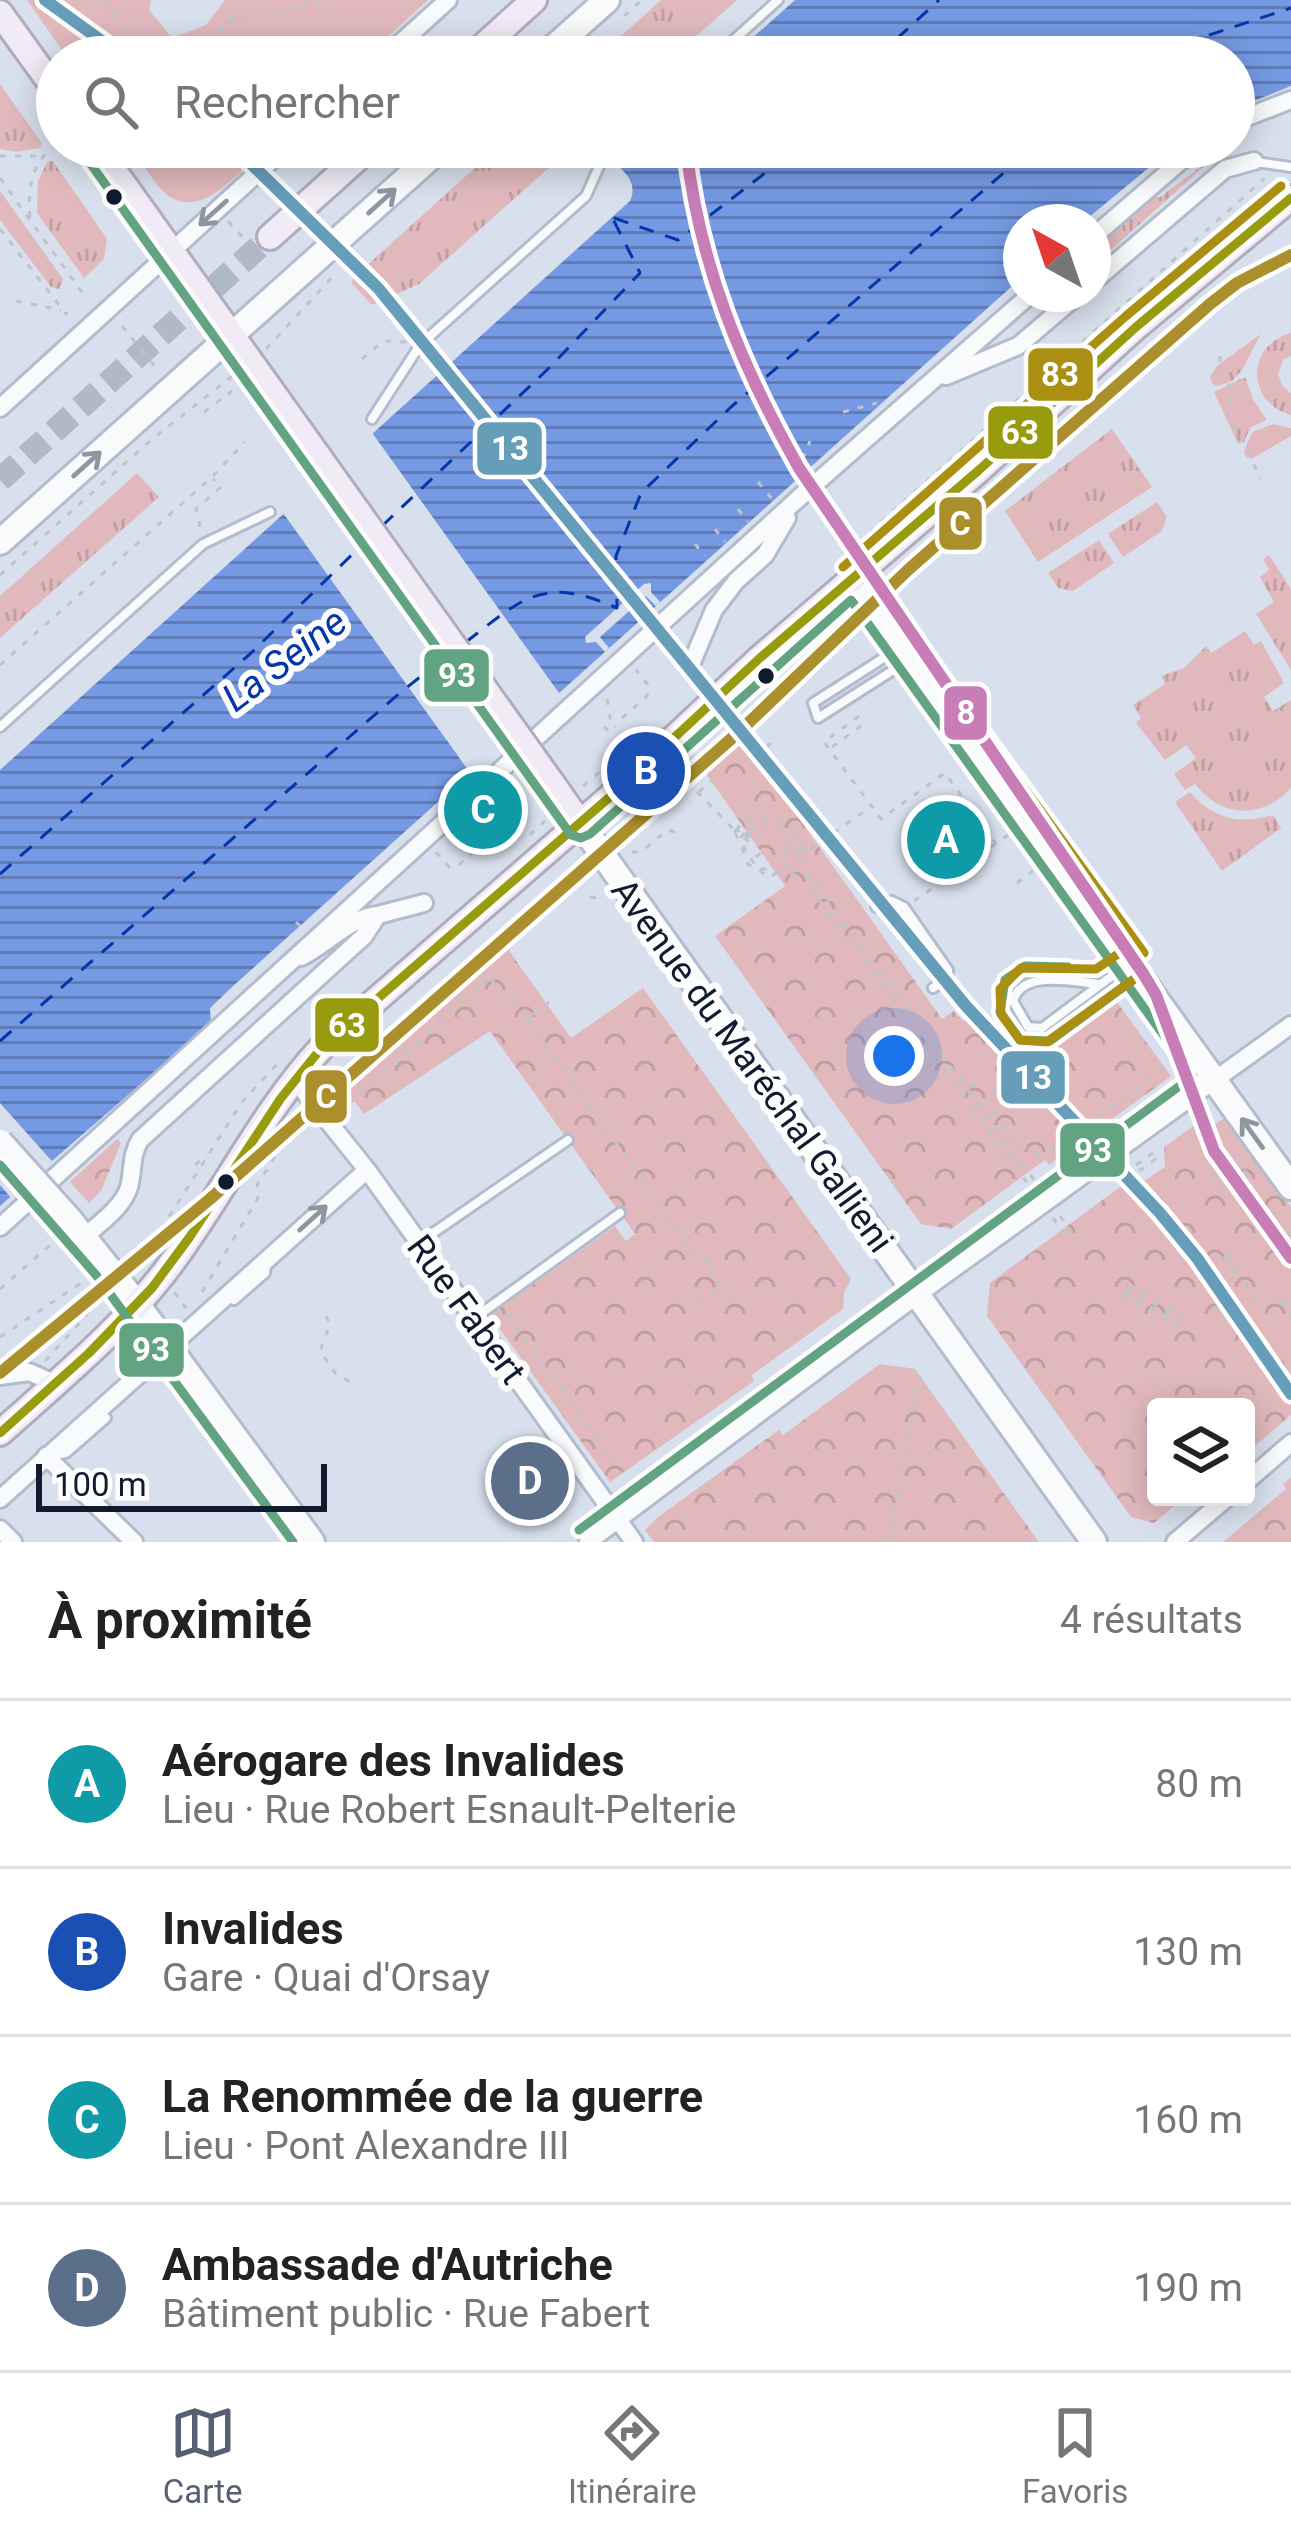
<!DOCTYPE html>
<html lang="fr">
<meta charset="utf-8">
<style>
body{margin:0;font-family:Roboto,sans-serif;background:#f2f2f2;color:#222}
.controls{position:absolute;right:36px;bottom:36px;display:grid;overflow:hidden;border-radius:12px;box-shadow:0 6px 30px #0003}
.controls button{width:108px;height:108px;display:grid;place-items:center;padding:0;border:0;border-bottom:3px solid #e0e0e0;background:#fff;color:#222;font:60px sans-serif}
.compass{position:absolute;left:1003px;top:204px;width:108px;height:108px;border-radius:50%;background:#fff;box-shadow:0 6px 30px #0003;rotate:320deg}
.scale{position:absolute;left:36px;bottom:30px;width:291px;box-sizing:border-box;padding-left:12px;border:6px solid #101b30;border-top:0;font-size:33px;line-height:42px;white-space:nowrap;color:#101b30;-webkit-text-stroke:9px #fdfdfd;paint-order:stroke}
.you{position:absolute;left:894px;top:1056px;width:42px;height:42px;margin:-30px;border:9px solid #fff;border-radius:50%;background:#1a73e8;box-shadow:0 0 0 18px #1a73e833}
.badge{display:grid;place-items:center;width:78px;height:78px;border-radius:50%;background:#566072;color:#fff;font-size:39px;font-weight:700}
.pin{position:absolute;translate:-50% -50%;border:6px solid #fff;box-shadow:0 3px 12px #0006}
.list{margin:0;padding:0;list-style:none}
h2{display:flex;justify-content:space-between;align-items:center;height:156px;margin:0;padding:0 48px;font-size:51px}
h2 small{font-size:39px;font-weight:400;color:#767676}
.list li{display:grid;grid-template-columns:78px 1fr auto;gap:36px;align-items:center;box-sizing:border-box;height:168px;padding:0 48px;border-top:3px solid #e0e0e0}
.list b{display:block;font-size:45px;white-space:nowrap}
.list p{margin:0;font-size:39px;white-space:nowrap;color:#767676}
.list em{font-size:39px;font-style:normal;color:#767676}
.icon{flex:none;width:66px;height:66px;fill:none;stroke:currentColor;stroke-width:2;stroke-linecap:round;stroke-linejoin:round}
.map{position:relative;flex:none;width:1291px;height:1542px;overflow:hidden}
.search{position:absolute;background:#fff;box-shadow:0 6px 30px #0003;left:36px;right:36px;top:36px;height:132px;display:flex;align-items:center;gap:30px;box-sizing:border-box;padding:0 42px;border-radius:66px;color:#767676;font-size:45px}
.sheet{height:828px;background:#fff}
nav{display:flex;justify-content:space-around;align-items:center;box-sizing:border-box;height:168px;border-top:3px solid #e0e0e0;background:#fff;font-size:33px;color:#767676}
nav a{display:grid;justify-items:center;gap:6px}
nav .on{color:#566072}
.map>svg:first-child{display:block}
.grass{fill:url(#grass-tufts)}
.park{fill:url(#park-crowns)}
.garden{fill:#e1b9bc}
.water{fill:url(#water-rules)}
.pier{fill:#d8e0ed}
.lines{fill:none;stroke-linecap:round;stroke-linejoin:round}
.ferry{stroke:#0336a8;stroke-width:3;stroke-dasharray:15 12;stroke-linecap:butt}
.primary-tunnel{stroke:#b0b9c7;stroke-width:24;stroke-dasharray:24 12;stroke-linecap:butt}
.lane-casing{stroke:#b2bccd;stroke-width:14}
.street-casing{stroke:#b2bccd;stroke-width:22}
.secondary-casing{stroke:#b2bccd;stroke-width:30}
.primary-casing{stroke:#b2abbf;stroke-width:30}
.path{stroke:#c0c3c8;stroke-width:3;stroke-dasharray:6 9;stroke-linecap:butt}
.lane{stroke:#f9fafc;stroke-width:8}
.street{stroke:#f9fafc;stroke-width:16}
.secondary{stroke:#f9fafc;stroke-width:24}
.primary{stroke:#f0ebf4;stroke-width:24}
.secondary-bridge-casing{stroke:#b2bccd;stroke-width:30;stroke-linecap:butt}
.primary-bridge-casing{stroke:#b2abbf;stroke-width:30;stroke-linecap:butt}
.secondary-bridge{stroke:#f9fafc;stroke-width:24}
.primary-bridge{stroke:#f0ebf4;stroke-width:24}
.bus-1-casing{stroke:#fdfdfd;stroke-width:18}
.bus-2-casing{stroke:#fdfdfd;stroke-width:18}
.bus-3-casing{stroke:#fdfdfd;stroke-width:18}
.bus-1{stroke:#989b0e;stroke-width:9}
.bus-2{stroke:#62a481;stroke-width:9}
.bus-3{stroke:#ab8f12;stroke-width:9}
.rail-1-casing{stroke:#fdfdfd;stroke-width:21}
.rail-1{stroke:#ab8f2d;stroke-width:12}
.metro-1-casing{stroke:#fdfdfd;stroke-width:21}
.metro-2-casing{stroke:#fdfdfd;stroke-width:21}
.metro-1{stroke:#669db8;stroke-width:12}
.metro-2{stroke:#c87db7;stroke-width:12}
.oneway{stroke:#9096a0}
.bus-dot{fill:#101b30;stroke:#fdfdfd;stroke-width:4.5}
.labels{text-anchor:middle;stroke-width:12;stroke-linejoin:round;paint-order:stroke}
.street-label{font-size:36px;fill:#101b30;stroke:#fdfdfd}
.water-label{font-size:39px;font-style:italic;fill:#0336a8;stroke:#fdfdfd}
.line-badge{stroke:#fdfdfd;stroke-width:4.5}
.badge-label{font-size:33px;text-anchor:middle;font-weight:bold;fill:#fff}
</style>
<div class="map">
<svg width="1291" height="1542" viewBox="0 0 1291 1542">
<defs>
<pattern id="grass-tufts" width="24" height="20" patternUnits="userSpaceOnUse" patternTransform="scale(3)"><rect width="24" height="20" fill="#e1b9bc"/><path d="M3 7l-1-3M5 7V3M7 7l1-3M15 17l-1-3M17 17v-4M19 17l1-3" fill="none" stroke="#c09ea2"/></pattern>
<pattern id="park-crowns" width="20" height="18" patternUnits="userSpaceOnUse" patternTransform="scale(3)"><rect width="20" height="18" fill="#e1b9bc"/><path d="M2 6a3 3 0 1 1 6 0M12 15a3 3 0 1 1 6 0" fill="none" stroke="#c09ea2"/></pattern>
<pattern id="water-rules" width="6" height="5" patternUnits="userSpaceOnUse" patternTransform="scale(3)"><rect width="6" height="5" fill="#7599e2"/><path d="M0 2.5h6" fill="none" stroke="#5f7cb8"/></pattern>
</defs>
<rect width="100%" height="100%" fill="#d8e0ed"/>
<path class="grass" d="M 661,0 L 737,0 L 673,57 L 598,57 Z
M 0,84 L 42,143 L 40,148 L 16,152 L 0,149 Z
M 498,147 L 572,147 L 419,284 L 372,305 L 351,283 L 354,277 Z
M 1219,153 L 1093,266 L 1093,252 L 1156,196 L 1159,198 Z
M 53,161 L 107,239 L 104,259 L 84,278 L 37,213 L 38,181 L 47,162 Z
M 0,191 L 63,279 L 59,289 L 51,287 L 0,220 Z
M 1291,333 L 1291,356 L 1283,360 L 1278,374 L 1283,387 L 1291,393 L 1291,415 C 1246,403 1246,345 1291,333 Z
M 1261,334 L 1242,370 L 1232,381 L 1218,386 L 1212,384 L 1210,376 L 1218,365 Z
M 1245,377 L 1254,401 L 1267,420 L 1251,427 L 1244,441 L 1238,444 L 1214,392 Z
M 1274,424 L 1291,428 L 1291,436 L 1251,459 L 1246,457 L 1244,451 L 1252,432 Z
M 1112,429 L 1152,487 L 1038,562 L 1005,511 Z
M 137,473 L 159,497 L 0,638 L 0,596 Z
M 1157,502 L 1167,517 L 1162,531 L 1123,557 L 1108,534 Z
M 1099,540 L 1114,563 L 1073,591 L 1058,588 L 1048,573 Z
M 1269,555 L 1291,589 L 1291,670 L 1256,614 L 1274,602 L 1260,577 L 1269,570 L 1263,559 Z
M 1245,631 L 1254,645 L 1261,641 L 1284,683 L 1264,697 L 1273,711 L 1291,700 L 1291,788 C 1262,820 1221,818 1195,784 L 1185,790 L 1174,774 L 1196,758 L 1186,745 L 1165,760 L 1136,723 L 1141,718 L 1133,705 L 1165,684 L 1161,676 L 1184,668 L 1206,646 L 1211,653 Z
M 1190,792 C 1213,819 1239,825 1273,815 L 1281,828 L 1222,871 L 1175,802 Z"/>
<path class="park" d="M 750,725 L 792,784 L 781,793 L 942,1019 L 954,1011 L 963,1021 L 980,1008 L 1018,1060 L 1111,994 L 1171,1076 L 1049,1165 L 1045,1160 L 951,1229 L 921,1224 L 715,936 L 785,886 L 702,768 Z
M 505,945 L 571,1038 L 643,988 L 851,1279 L 844,1293 L 843,1309 L 752,1375 L 754,1381 L 610,1482 L 490,1315 L 615,1226 L 626,1241 L 635,1234 L 490,1031 L 364,1114 L 345,1089 Z
M 1226,1117 L 1291,1207 L 1291,1415 L 1255,1446 L 1251,1441 L 1246,1445 L 1246,1407 L 1156,1407 L 1156,1497 L 1184,1497 L 1154,1523 L 1131,1517 L 987,1316 L 990,1283 L 1128,1181 L 1138,1185 L 1165,1167 L 1164,1147 L 1202,1120 L 1209,1128 Z
M 117,1139 L 121,1143 L 101,1191 L 89,1203 L 70,1182 Z
M 880,1364 L 915,1369 L 1039,1542 L 654,1542 L 645,1530 L 658,1517 L 779,1430 L 783,1435 Z
M 1291,1477 L 1291,1542 L 1223,1542 L 1286,1489 L 1283,1484 Z"/>
<path class="garden" d="M 27,0 L 151,0 L 149,10 L 172,38 L 206,25 L 225,0 L 428,0 L 366,57 L 67,57 Z
M 132,147 L 266,147 C 241,169 201,224 165,193 C 152,181 142,162 132,147 Z"/>
<path class="water" d="M 795,0 L 1291,0 L 1291,86 L 1234,109 L 1234,57 L 731,57 Z
M 630,147 L 1174,147 L 1083,222 L 1021,222 L 1021,278 L 232,987 L 210,1008 L 211,1023 L 0,1206 L 0,770 L 630,201 C 638,183 626,174 614,161 Z"/>
<path class="pier" d="M 374,422 L 377,425 L 371,428 L 373,434 L 559,693 L 570,691 L 467,784 L 471,774 L 283,513 L 276,518 L 272,514 Z
M 651,583 L 651,592 L 660,602 L 656,606 L 646,596 L 600,637 L 609,648 L 605,652 L 596,642 L 586,643 L 585,637 L 644,584 Z
M 0,1103 L 58,1168 L 16,1204 L 0,1185 Z"/>
<g class="lines">
<path class="ferry" d="M 877,57 L 939,0
M 1160,57 L 1179,45 L 1291,8
M 614,218 L 678,240 L 769,170 L 791,147
M 382,526 L 549,368 L 640,273 L 612,217
M 466,642 C 523,598 543,575 617,608 L 616,556 L 641,493 L 731,407 L 1034,147
M 0,874 L 250,654 L 366,541
M 0,1041 L 401,692 L 448,655"/>
<path class="primary-tunnel" d="M 0,480 L 270,237"/>
<g class="lane-casing">
<path id="lane" d="M 715,57 L 778,0
M 1256,162 L 1291,167
M 372,419 L 420,345 L 586,196 L 605,153 L 612,147
M 896,650 L 813,703 L 818,718 L 906,662
M 0,727 L 203,544 L 270,512
M 876,907 L 892,901 L 904,907 L 948,970 L 948,977 L 933,988
M 1100,984 C 1072,982 1022,969 1013,1001 L 1028,1027 L 1042,1028 L 1128,964
M 420,1242 L 568,1140
M 234,1300 L 265,1273 L 266,1263
M 476,1317 L 620,1213
M 53,1455 L 66,1453 L 106,1418"/>
</g>
<g class="street-casing">
<path id="street" d="M 385,57 L 448,0
M 1234,122 L 1291,100
M 1093,237 L 1197,147
M 1093,282 L 1225,169 L 1254,161
M 946,376 L 1018,346 L 1079,294
M 0,408 L 286,147
M 692,662 L 714,610 L 736,581 L 765,555 L 787,518
M 378,915 L 424,903
M 295,1080 L 367,1170 L 634,1542
M 0,1227 L 800,497 L 1031,294
M 84,1237 C 99,1224 124,1206 129,1187 C 134,1169 130,1157 140,1140 L 364,936 L 378,915 C 348,918 328,944 301,957
M 0,1376 L 29,1372 L 54,1383
M 46,1456 L 134,1542
M 1246,1482 L 1291,1443
M 0,1499 L 367,1170
M 0,1529 L 13,1542
M 588,1542 L 917,1295 L 1291,1025
M 1175,1542 L 1228,1497"/>
</g>
<g class="secondary-casing">
<path id="secondary" d="M 543,57 L 607,0
M 0,542 L 442,147
M 853,578 L 1291,1187
M 580,823 L 1094,1542
M 70,1220 L 137,1304 L 312,1542"/>
</g>
<g class="primary-casing">
<path id="primary" d="M 0,13 L 57,92
M 471,57 L 534,0
M 97,147 L 301,432
M 270,237 L 370,147
M 554,786 L 580,823
M 0,1433 C 58,1381 123,1328 170,1265 C 223,1195 262,1111 323,1046 L 619,789 L 761,657 L 979,470 L 1136,327 L 1291,198"/>
</g>
<path class="path" d="M 104,0 L 147,57
M 624,16 L 642,0
M 229,23 L 325,0
M 182,57 L 229,23 L 244,0
M 212,147 L 228,170
M 0,156 L 40,156
M 459,162 L 476,147
M 0,178 L 86,298
M 30,217 C 28,191 31,164 52,148
M 228,221 L 246,241
M 0,229 L 67,315
M 16,301 L 61,310
M 122,326 L 158,370
M 266,349 L 336,273
M 1220,356 L 1220,370 L 1233,391 L 1227,418 L 1245,443 L 1260,479
M 362,359 L 383,341 L 407,342
M 204,412 L 232,391
M 843,412 L 877,403
M 797,473 L 810,441
M 758,482 L 772,499
M 738,509 L 748,522
M 200,527 L 196,509 L 221,487 L 213,479
M 715,529 L 725,542
M 870,532 L 1265,178
M 695,544 L 705,556
M 0,575 L 151,440 L 235,374
M 0,665 L 212,477 L 245,442
M 607,699 L 611,723 L 605,728 L 610,732 L 615,726
M 859,716 L 824,742 L 881,819 L 945,773 L 996,844
M 622,718 L 647,696 L 649,686 L 636,670
M 723,743 L 726,747
M 766,747 L 776,740
M 832,747 L 865,723
M 676,770 L 736,832
M 583,786 L 639,738
M 699,792 L 711,781
M 736,830 L 760,802 L 759,793
M 734,831 L 787,826 L 799,842 L 812,890 L 1033,1191
M 735,833 L 757,868 L 806,876 L 818,886 L 1037,1184
M 745,833 L 762,835
M 530,835 L 549,817
M 745,835 L 760,841
M 741,838 L 750,823 L 777,816 L 789,824 L 806,849 L 786,843
M 744,838 L 757,847
M 991,847 L 1008,835
M 742,848 L 748,864 L 770,877 L 868,809
M 783,850 L 802,849
M 436,852 L 449,867 L 459,865 L 480,846
M 632,852 L 641,852 L 667,830 L 678,833
M 756,857 L 762,852
M 780,857 L 801,850
M 946,878 L 970,861
M 1017,883 L 1033,871
M 590,897 L 602,899
M 914,901 L 937,885
M 891,917 L 888,919 L 929,976
M 296,922 L 300,926
M 490,979 L 528,1018 L 552,1000
M 528,1018 L 699,1260 L 712,1263 L 712,1273 L 722,1287 L 700,1303
M 937,1074 L 941,1086
M 962,1083 L 964,1072
M 970,1087 L 978,1080
M 997,1089 L 985,1098 L 1020,1145 L 1038,1154 L 1054,1149 L 1165,1068
M 349,1104 L 489,978 L 478,966
M 1235,1158 L 1247,1175
M 195,1165 L 207,1155
M 1136,1165 L 1153,1153
M 1139,1171 L 1157,1158
M 1213,1174 L 1225,1191
M 1060,1216 L 1074,1235
M 1053,1218 L 1068,1239
M 1227,1254 L 1239,1271
M 1223,1257 L 1235,1274
M 132,1263 L 151,1245 L 242,1102 L 278,1063
M 1129,1284 L 1183,1315
M 1245,1284 L 1265,1313
M 1126,1288 L 1181,1319
M 0,1289 L 55,1241
M 174,1292 L 186,1308
M 202,1292 L 258,1198 L 257,1185 L 297,1122 L 297,1113
M 1124,1292 L 1179,1322
M 1122,1295 L 1177,1326
M 1284,1299 L 1291,1309
M 1280,1302 L 1291,1317
M 1214,1306 L 1233,1334
M 507,1314 L 622,1473
M 326,1316 L 330,1324 L 320,1351 L 336,1374 L 356,1385
M 0,1337 L 83,1282
M 45,1361 L 85,1317 L 100,1294
M 888,1542 L 920,1376"/>
<use href="#lane" class="lane"/>
<use href="#street" class="street"/>
<use href="#secondary" class="secondary"/>
<use href="#primary" class="primary"/>
<g class="secondary-bridge-casing">
<path id="secondary-bridge" d="M 0,1142 L 70,1220"/>
</g>
<g class="primary-bridge-casing">
<path id="primary-bridge" d="M 301,432 L 554,786"/>
</g>
<use href="#secondary-bridge" class="secondary-bridge"/>
<use href="#primary-bridge" class="primary-bridge"/>
<g class="bus-1-casing">
<path id="bus-1" d="M 0,1433 L 89,1353 L 152,1288 L 189,1238 L 281,1098 L 323,1046 L 619,789 L 761,657 L 979,470 L 1136,327 L 1291,198"/>
</g>
<g class="bus-2-casing">
<path id="bus-2" d="M 85,156 L 571,835 L 581,838 L 590,834 L 851,600 L 1193,1076 L 579,1530
M 1068,967 L 1025,966 L 1005,980 L 1000,1012 L 1020,1040 L 1050,1041 L 1141,974
M 0,1165 L 96,1275 L 293,1542"/>
</g>
<g class="bus-3-casing">
<path id="bus-3" d="M 843,567 L 1126,316 L 1281,186
M 865,569 L 1144,953
M 1124,950 L 1096,969 L 1021,968 L 1000,989 L 1001,1014 L 1020,1040 L 1047,1042 L 1141,974"/>
</g>
<use href="#bus-1" class="bus-1"/>
<use href="#bus-2" class="bus-2"/>
<use href="#bus-3" class="bus-3"/>
<g class="rail-1-casing">
<path id="rail-1" d="M 0,1373 L 210,1199 L 740,731 L 909,569 L 1210,304 L 1237,283 L 1291,255"/>
</g>
<use href="#rail-1" class="rail-1"/>
<g class="metro-1-casing">
<path id="metro-1" d="M 45,0 L 124,57
M 234,147 L 378,288 L 966,1006 L 1160,1213 L 1197,1258 L 1291,1394"/>
</g>
<g class="metro-2-casing">
<path id="metro-2" d="M 686,147 C 699,264 741,366 799,468 L 1144,975 L 1156,995 L 1214,1151 L 1291,1258"/>
</g>
<use href="#metro-1" class="metro-1"/>
<use href="#metro-2" class="metro-2"/>
</g>
<defs><path id="oneway-shaft" d="M-6 0H5M1.5-3L5.5 0L1.5 3" fill="none" stroke-width="1.6" stroke-linecap="round" stroke-linejoin="round" transform="scale(3)"/></defs>
<g class="oneway">
<use href="#oneway-shaft" transform="translate(382 201) rotate(-42)"/>
<use href="#oneway-shaft" transform="translate(213 213) rotate(138)"/>
<use href="#oneway-shaft" transform="translate(87 464) rotate(-42)"/>
<use href="#oneway-shaft" transform="translate(1252 1133) rotate(-126)"/>
<use href="#oneway-shaft" transform="translate(313 1218) rotate(-42)"/>
</g>
<g class="bus-dot">
<circle cx="114" cy="197" r="10"/>
<circle cx="766" cy="676" r="10"/>
<circle cx="226" cy="1182" r="10"/>
</g>
<g class="labels">
<g class="street-label">
<text transform="translate(753 1065) rotate(54)" y="13">Avenue du Maréchal Gallieni</text>
<text transform="translate(467 1309) rotate(54)" y="13">Rue Fabert</text>
</g>
<g class="water-label">
<text transform="translate(284 659) rotate(-37)" y="14">La Seine</text>
</g>
</g>
<g class="line-badge">
<rect x="1026" y="346" width="69" height="57" rx="12" fill="#ab8f12"/>
<rect x="986" y="404" width="69" height="57" rx="12" fill="#989b0e"/>
<rect x="475" y="420" width="69" height="57" rx="12" fill="#669db8"/>
<rect x="937" y="495" width="47" height="57" rx="12" fill="#ab8f2d"/>
<rect x="422" y="647" width="69" height="57" rx="12" fill="#62a481"/>
<rect x="942" y="684" width="47" height="58" rx="12" fill="#c87db7"/>
<rect x="313" y="996" width="68" height="58" rx="12" fill="#989b0e"/>
<rect x="999" y="1049" width="68" height="57" rx="12" fill="#669db8"/>
<rect x="303" y="1068" width="46" height="57" rx="12" fill="#ab8f2d"/>
<rect x="1058" y="1121" width="69" height="58" rx="12" fill="#62a481"/>
<rect x="117" y="1321" width="69" height="58" rx="12" fill="#62a481"/>
</g>
<g class="badge-label">
<text x="1060" y="386">83</text>
<text x="1020" y="444">63</text>
<text x="510" y="460">13</text>
<text x="960" y="535">C</text>
<text x="457" y="687">93</text>
<text x="966" y="724">8</text>
<text x="347" y="1037">63</text>
<text x="1033" y="1089">13</text>
<text x="326" y="1108">C</text>
<text x="1093" y="1162">93</text>
<text x="151" y="1361">93</text>
</g>
</svg>
<div class="controls">
<button><svg class="icon" aria-label="layers" viewBox="0 0 24 24"><path d="M12 4l9 5-9 5-9-5zM3 14l9 5 9-5"/></svg></button>
</div>
<svg class="compass" viewBox="-18 -18 36 36"><path d="M0-13l5 13h-10z" fill="#e53935"/><path d="M0 13l5-13h-10z" fill="#767676"/></svg>
<div class="scale">100 m</div>
<div class="you"></div>
<div class="pin badge" style="left:946px;top:840px;background:#0f9aa8">A</div>
<div class="pin badge" style="left:646px;top:771px;background:#1a4fb4">B</div>
<div class="pin badge" style="left:483px;top:810px;background:#0f9aa8">C</div>
<div class="pin badge" style="left:530px;top:1481px;background:#5c6f8a">D</div>
<div class="search"><svg class="icon" aria-label="search" viewBox="0 0 24 24"><circle cx="10" cy="10" r="6"/><path d="M15 15l6 6"/></svg>Rechercher</div>
</div>
<section class="sheet">
<h2>À proximité<small>4 résultats</small></h2>
<ul class="list">
<li><span class="badge" style="background:#0f9aa8">A</span><div><b>Aérogare des Invalides</b><p>Lieu · Rue Robert Esnault-Pelterie</p></div><em>80 m</em></li>
<li><span class="badge" style="background:#1a4fb4">B</span><div><b>Invalides</b><p>Gare · Quai d'Orsay</p></div><em>130 m</em></li>
<li><span class="badge" style="background:#0f9aa8">C</span><div><b>La Renommée de la guerre</b><p>Lieu · Pont Alexandre III</p></div><em>160 m</em></li>
<li><span class="badge" style="background:#5c6f8a">D</span><div><b>Ambassade d'Autriche</b><p>Bâtiment public · Rue Fabert</p></div><em>190 m</em></li>
</ul>
</section>
<nav>
<a class="on"><svg class="icon" aria-label="map" viewBox="0 0 24 24"><path d="M3 6l6-2 6 2 6-2v14l-6 2-6-2-6 2zM9 4v14M15 6v14"/></svg>Carte</a>
<a><svg class="icon" aria-label="directions" viewBox="0 0 24 24"><path d="M12 3l9 9-9 9-9-9zM9 14v-3h6M13 9l2 2-2 2"/></svg>Itinéraire</a>
<a><svg class="icon" aria-label="saved" viewBox="0 0 24 24"><path d="M7 4h10v16l-5-4-5 4z"/></svg>Favoris</a>
</nav>
